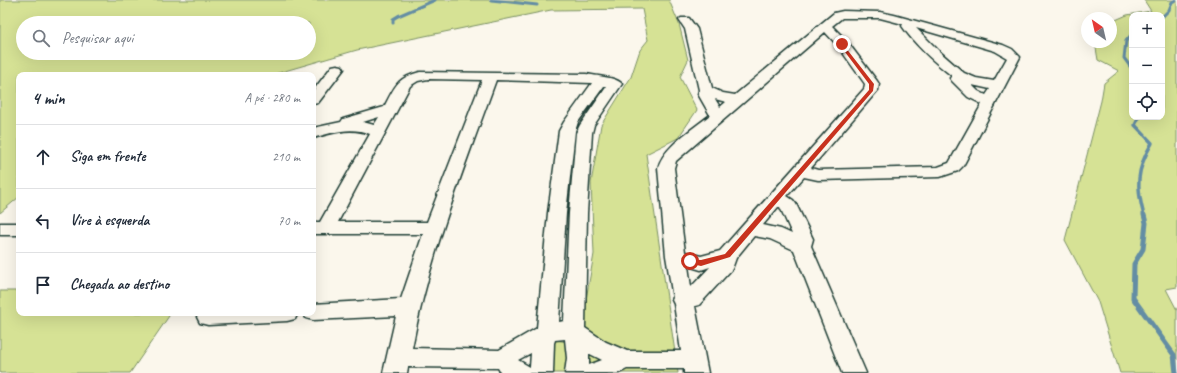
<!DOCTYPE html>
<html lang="pt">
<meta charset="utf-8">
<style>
body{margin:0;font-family:Caveat,sans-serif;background:#f2f2f3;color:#1f2937}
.controls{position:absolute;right:12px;top:12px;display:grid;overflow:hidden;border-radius:8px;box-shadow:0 4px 16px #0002}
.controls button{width:36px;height:36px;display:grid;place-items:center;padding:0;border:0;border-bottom:1px solid #e0e1e3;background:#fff;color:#1f2937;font:20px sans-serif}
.compass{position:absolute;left:1081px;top:12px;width:36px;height:36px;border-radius:50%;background:#fff;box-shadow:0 4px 16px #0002;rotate:326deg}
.stop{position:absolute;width:12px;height:12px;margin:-9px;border:3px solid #c8321e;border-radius:50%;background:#fff}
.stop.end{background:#c8321e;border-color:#fff;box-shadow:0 1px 4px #0008}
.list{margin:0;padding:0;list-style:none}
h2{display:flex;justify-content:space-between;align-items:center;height:52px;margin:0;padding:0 16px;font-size:17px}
h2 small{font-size:13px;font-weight:400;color:#747a83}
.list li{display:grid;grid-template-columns:26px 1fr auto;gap:12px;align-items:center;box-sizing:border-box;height:64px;padding:0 16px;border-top:1px solid #e0e1e3}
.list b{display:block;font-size:15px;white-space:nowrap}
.list em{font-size:13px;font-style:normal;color:#747a83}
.icon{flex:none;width:22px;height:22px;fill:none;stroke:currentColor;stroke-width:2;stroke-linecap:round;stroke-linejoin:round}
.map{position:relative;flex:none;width:1177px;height:373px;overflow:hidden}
.search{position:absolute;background:#fff;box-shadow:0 4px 16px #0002;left:16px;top:16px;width:300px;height:44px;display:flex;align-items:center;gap:10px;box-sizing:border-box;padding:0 14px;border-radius:22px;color:#747a83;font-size:15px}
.panel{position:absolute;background:#fff;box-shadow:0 4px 16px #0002;left:16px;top:72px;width:300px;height:244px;border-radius:8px}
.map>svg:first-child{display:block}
.green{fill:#d6e295;stroke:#7a9064;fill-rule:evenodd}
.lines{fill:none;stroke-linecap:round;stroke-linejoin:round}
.stream-far2{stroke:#648da4;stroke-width:3}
.stream-far1{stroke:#648da4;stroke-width:3.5}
.stream{stroke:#648da4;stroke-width:5}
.minor-casing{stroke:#1f3d34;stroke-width:3}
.minor{fill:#fbf7ec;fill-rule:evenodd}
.route{fill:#c8321e}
</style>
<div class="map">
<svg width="1177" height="373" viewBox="0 0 1177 373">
<rect width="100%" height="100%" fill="#fbf7ec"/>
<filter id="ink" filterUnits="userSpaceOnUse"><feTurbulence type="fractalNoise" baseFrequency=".025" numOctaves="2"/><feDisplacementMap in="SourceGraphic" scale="8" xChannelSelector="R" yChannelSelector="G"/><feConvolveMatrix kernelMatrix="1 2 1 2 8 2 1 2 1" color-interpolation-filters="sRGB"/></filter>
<g filter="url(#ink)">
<path class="green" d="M 0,0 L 669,0 L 679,24 L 688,60 L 680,77 L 697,110 L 678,138 L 646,154 L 678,373 L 583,373 L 581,328 L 594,254 L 591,183 L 601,125 L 631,77 L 640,50 L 648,40 L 642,9 L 551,10 L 357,50 L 271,75 L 19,75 L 19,197 L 0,213 ZM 23,23 L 309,23 L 309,53 L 23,53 Z
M 1144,0 L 1177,0 L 1177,287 L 1166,289 L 1177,310 L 1177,373 L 1120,373 L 1098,302 L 1065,240 L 1101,101 L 1104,83 L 1119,71 L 1098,60 L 1095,42 L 1111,42 L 1111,22 L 1127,15 L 1151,11 ZM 1132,15 L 1162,15 L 1162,117 L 1132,117 Z
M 0,291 L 19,291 L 19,313 L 169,313 L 169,316 L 130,373 L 0,373 Z
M 556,340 L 567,342 L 571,373 L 547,373 L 552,343 Z"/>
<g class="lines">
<path class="stream-far2" d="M 491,0 L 537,5
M 1162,17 L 1169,10 L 1172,2 L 1176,0
M 393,23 L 393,19 L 398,16 L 435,0
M 1132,34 L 1126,41 L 1124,58 L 1132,69"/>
<path class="stream-far1" d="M 1139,117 L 1135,125 L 1152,143 C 1136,170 1136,186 1144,216"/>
<path class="stream" d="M 1144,215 L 1146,223 L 1143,249 L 1134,264 L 1133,298 L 1174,355 L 1176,373"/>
<g class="minor-casing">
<path id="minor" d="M 843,11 L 880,12 L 894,15 L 1003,45 L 1012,49 L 1020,57 L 963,166 L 958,171 L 940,177 L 818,180 L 804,177 L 787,196 L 793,200 L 796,204 L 813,239 L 811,246 L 866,373 L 842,373 L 794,250 L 770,239 L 754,236 L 736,258 L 732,269 L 699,305 L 695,306 L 708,373 L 684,373 L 684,369 L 627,369 L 619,373 L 565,373 L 567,358 L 565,339 L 555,340 L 554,343 L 553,373 L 501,373 L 498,368 L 408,367 L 407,373 L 383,373 L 396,316 L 313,320 L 306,318 L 303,313 L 313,313 L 313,304 L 401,299 L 423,234 L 313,234 L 313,222 L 320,222 L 370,134 C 350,126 332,133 313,138 L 313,128 L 341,122 L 343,119 L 384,107 C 395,87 396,78 420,72 L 586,74 C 595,76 617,77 622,84 L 594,125 L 592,133 L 587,213 L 585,328 L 606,342 L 627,351 L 681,351 L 674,304 L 672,300 L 673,298 L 666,256 L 658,168 C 663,147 693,129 710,115 L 698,94 L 699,90 L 685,29 L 679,20 L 681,18 L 689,18 L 697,29 L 712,88 L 723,93 L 735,95 L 834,13 ZM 842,18 L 880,18 L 903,24 L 902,26 C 915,45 934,62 952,76 L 950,78 L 952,81 L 968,97 L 982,104 L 949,163 L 938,167 L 818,170 L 811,168 L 878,90 L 879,84 L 877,81 L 846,40 L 832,26 ZM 916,28 L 995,51 L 1007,58 L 994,81 L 976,78 L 964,73 L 940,52 ZM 825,32 L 838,46 L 865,84 L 864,89 L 720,251 L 701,256 L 685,252 L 674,168 L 676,161 ZM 428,79 L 482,80 L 427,222 L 338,222 L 410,86 L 418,81 ZM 496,80 L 592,83 L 564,122 L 559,131 L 548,213 L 537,328 L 499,350 L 412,348 C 429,256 464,168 496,80 ZM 972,85 L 990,89 L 986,95 L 978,91 ZM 604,86 L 607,86 L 580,125 L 576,133 L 569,213 L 564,321 L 559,322 L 566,213 L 575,131 L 578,122 ZM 715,99 L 726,102 L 720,107 ZM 379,117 L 374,125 L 363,122 ZM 778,207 L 780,207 L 792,234 L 781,229 L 763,225 ZM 688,266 L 701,270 L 710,267 L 691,287 ZM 531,353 L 530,367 L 518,360 ZM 589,354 L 590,354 L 602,360 L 589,365 Z
M 337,65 L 342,66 L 344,69 L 318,103 L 313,104 L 313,91 L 332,66 Z
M 0,223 L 19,223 L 19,235 L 0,235 Z
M 199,313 L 298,313 L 295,319 L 287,321 L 208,325 L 200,323 L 197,317 Z"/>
</g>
<use href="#minor" class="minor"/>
</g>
</g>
<path class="route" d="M 842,43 L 874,84 L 873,91 L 730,257 L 701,266 L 688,263 L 688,259 L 701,260 L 725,254 L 869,90 L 869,84 L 839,44 Z"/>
</svg>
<div class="controls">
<button>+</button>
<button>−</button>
<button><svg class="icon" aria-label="locate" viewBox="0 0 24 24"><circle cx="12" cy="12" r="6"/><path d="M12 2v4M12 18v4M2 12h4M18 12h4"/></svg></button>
</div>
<svg class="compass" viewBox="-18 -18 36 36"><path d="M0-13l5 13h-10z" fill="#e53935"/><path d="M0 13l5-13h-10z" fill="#747a83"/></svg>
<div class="stop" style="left:690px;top:261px"></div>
<div class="stop end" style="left:842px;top:44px"></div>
<div class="search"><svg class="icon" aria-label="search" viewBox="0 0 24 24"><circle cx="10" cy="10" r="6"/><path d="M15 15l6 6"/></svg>Pesquisar aqui</div>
<section class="panel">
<h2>4 min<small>A pé · 280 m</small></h2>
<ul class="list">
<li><svg class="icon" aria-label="ahead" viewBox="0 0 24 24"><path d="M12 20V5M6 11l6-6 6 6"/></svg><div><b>Siga em frente</b></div><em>210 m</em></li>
<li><svg class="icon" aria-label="left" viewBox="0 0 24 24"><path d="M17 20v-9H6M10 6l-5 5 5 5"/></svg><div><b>Vire à esquerda</b></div><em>70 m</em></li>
<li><svg class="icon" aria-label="arrive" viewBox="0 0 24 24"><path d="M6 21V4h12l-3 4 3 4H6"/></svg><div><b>Chegada ao destino</b></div></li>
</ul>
</section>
</div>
